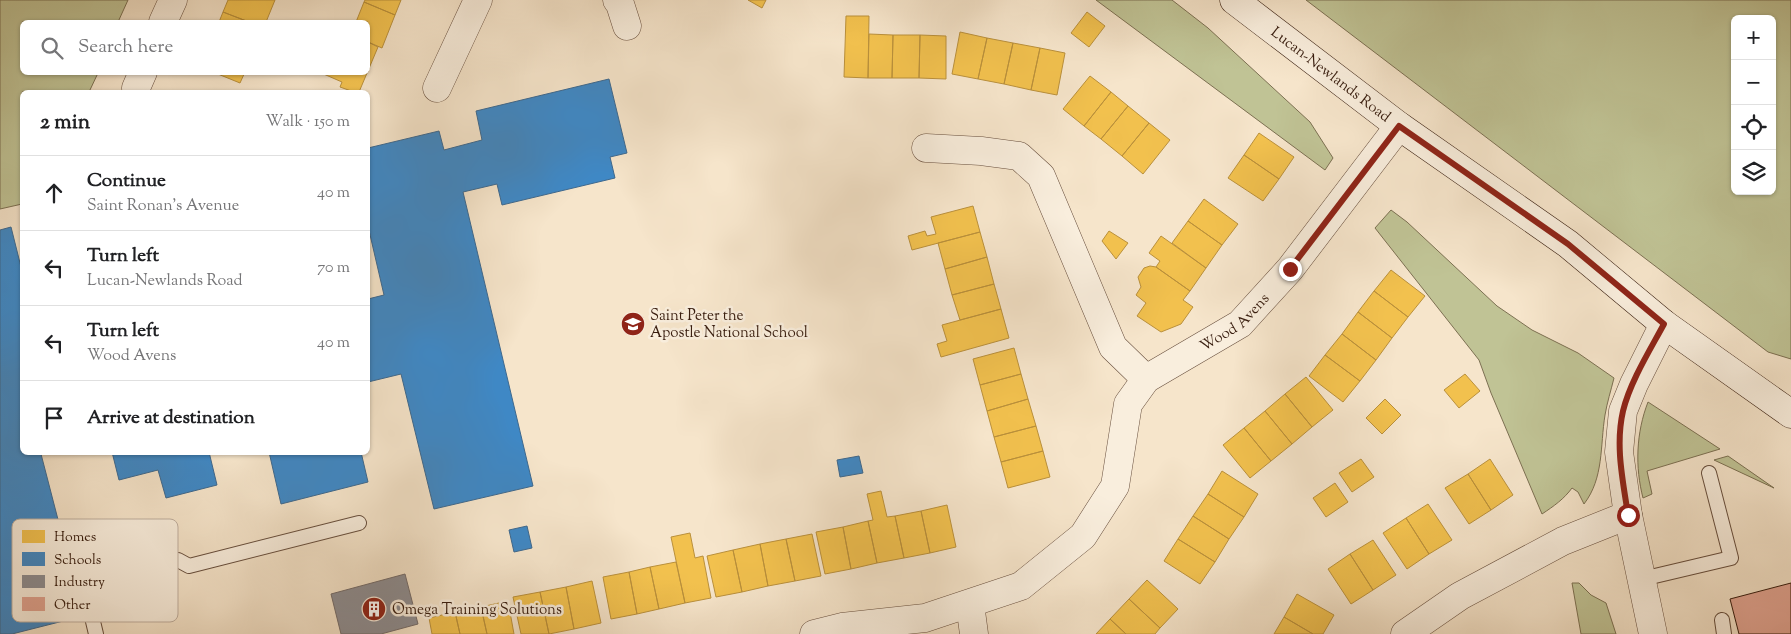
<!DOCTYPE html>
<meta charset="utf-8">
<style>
body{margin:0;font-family:"Sorts Mill Goudy",serif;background:#f2f2f2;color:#202124}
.controls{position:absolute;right:15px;top:15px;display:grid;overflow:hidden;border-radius:8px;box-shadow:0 1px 4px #0004}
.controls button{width:45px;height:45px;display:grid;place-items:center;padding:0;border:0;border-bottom:1px solid #e0e0e0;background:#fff;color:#202124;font:25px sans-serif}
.stop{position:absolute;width:15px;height:15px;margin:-11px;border:4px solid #8f2418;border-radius:50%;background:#fff}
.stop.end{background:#8f2418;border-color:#fff;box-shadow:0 1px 5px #0008}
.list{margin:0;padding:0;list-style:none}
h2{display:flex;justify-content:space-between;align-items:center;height:65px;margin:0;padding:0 20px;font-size:21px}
h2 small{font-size:16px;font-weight:400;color:#757577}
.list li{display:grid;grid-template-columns:32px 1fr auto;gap:15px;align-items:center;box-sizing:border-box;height:75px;padding:0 20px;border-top:1px solid #e0e0e0}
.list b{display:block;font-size:19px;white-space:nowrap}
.list p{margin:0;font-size:16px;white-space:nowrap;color:#757577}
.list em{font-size:16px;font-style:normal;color:#757577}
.icon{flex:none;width:28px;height:28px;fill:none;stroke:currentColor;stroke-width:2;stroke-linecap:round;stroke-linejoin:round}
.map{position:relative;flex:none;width:1791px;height:634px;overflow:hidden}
.search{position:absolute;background:#fff;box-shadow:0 1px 4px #0004;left:20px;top:20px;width:350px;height:55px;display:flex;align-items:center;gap:12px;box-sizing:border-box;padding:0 18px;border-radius:8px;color:#757577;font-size:19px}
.panel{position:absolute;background:#fff;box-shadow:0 1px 4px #0004;left:20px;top:90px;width:350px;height:365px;border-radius:8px}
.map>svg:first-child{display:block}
.green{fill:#c0c395;stroke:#7c7052;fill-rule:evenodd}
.homes{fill:#f2c14e;stroke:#ba903b}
.schools{fill:#3f88c5;stroke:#3d688e}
.industry{fill:#8d8d92;stroke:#736b6a}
.building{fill:#e1a492;stroke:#371c0e}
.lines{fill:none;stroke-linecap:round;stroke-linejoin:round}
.lane-casing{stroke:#674e3d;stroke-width:16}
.street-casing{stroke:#674e3d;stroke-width:29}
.secondary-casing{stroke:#371c0e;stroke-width:29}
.lane{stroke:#f9eedd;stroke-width:14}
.street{stroke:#f9eedd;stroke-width:28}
.secondary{stroke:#f9eedd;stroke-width:28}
.route{stroke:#8f2418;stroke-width:6}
.labels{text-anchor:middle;stroke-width:5;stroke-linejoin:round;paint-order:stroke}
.street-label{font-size:15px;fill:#371c0e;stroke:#f9eedd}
.poi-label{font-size:15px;fill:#371c0e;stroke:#f9eedd;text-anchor:start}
.key{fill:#f9eedd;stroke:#bfaf9f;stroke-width:1}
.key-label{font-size:14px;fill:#371c0e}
</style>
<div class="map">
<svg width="1791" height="634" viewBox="0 0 1791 634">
<rect width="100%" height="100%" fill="#f6e5cb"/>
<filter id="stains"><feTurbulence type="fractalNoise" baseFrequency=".004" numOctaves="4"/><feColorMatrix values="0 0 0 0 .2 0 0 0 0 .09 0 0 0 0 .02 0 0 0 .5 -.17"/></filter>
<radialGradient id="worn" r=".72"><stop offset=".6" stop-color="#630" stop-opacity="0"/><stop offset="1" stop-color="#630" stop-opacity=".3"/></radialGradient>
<path class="green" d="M 0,0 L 128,0 L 118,22 L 22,22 L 22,72 L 98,73 L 89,92 L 22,92 L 22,204 L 0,209 Z
M 1096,0 L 1172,0 L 1208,28 L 1310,122 L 1333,158 L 1325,170 Z
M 1306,0 L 1791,0 L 1791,359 L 1768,352 ZM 1735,19 L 1772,19 L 1772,191 L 1735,191 Z
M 1391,210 L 1407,222 L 1497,306 L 1532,330 L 1578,353 L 1614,378 C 1611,390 1607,403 1605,415 C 1600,446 1604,478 1584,504 L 1578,492 L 1572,488 C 1564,499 1554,506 1542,514 L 1491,393 L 1479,360 L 1375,228 Z
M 1648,402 L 1720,449 L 1647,471 L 1652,494 L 1643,498 C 1635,467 1636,433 1648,402 Z
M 1728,456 L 1774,488 L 1714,460 Z
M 1572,583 L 1579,583 L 1591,595 L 1606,603 L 1616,634 L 1581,634 Z"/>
<path class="homes" d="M 228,0 L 275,0 L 266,22 L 249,22 L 223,12 Z
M 365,0 L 401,0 L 395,15 L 364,2 Z
M 748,0 L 766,0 L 762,8 Z
M 364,2 L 395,15 L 382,48 L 368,42 L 368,22 L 356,22 Z
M 223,12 L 249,22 L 219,22 Z
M 1087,12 L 1105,26 L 1089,47 L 1071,33 Z
M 846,16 L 869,16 L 868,78 L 844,77 Z
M 960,32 L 987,38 L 978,79 L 952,74 Z
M 869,34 L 893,35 L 892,78 L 868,78 Z
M 893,35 L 920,35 L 919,78 L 892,78 Z
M 920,35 L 946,36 L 946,79 L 919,78 Z
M 987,38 L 1013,43 L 1004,84 L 978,79 Z
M 368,42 L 378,47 L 359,92 L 354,92 L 340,87 L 342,82 L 319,72 L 368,72 Z
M 1013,43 L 1040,48 L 1031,90 L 1004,84 Z
M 1040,48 L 1065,53 L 1057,95 L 1031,90 Z
M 213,72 L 245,72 L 240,83 Z
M 1090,76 L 1111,92 L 1084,126 L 1063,109 Z
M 1111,92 L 1128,106 L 1101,139 L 1084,126 Z
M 1128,106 L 1149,123 L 1122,156 L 1101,139 Z
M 1149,123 L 1170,140 L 1143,174 L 1122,156 Z
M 1259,133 L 1294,157 L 1279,179 L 1244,155 Z
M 1244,155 L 1279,179 L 1263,201 L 1228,178 Z
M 1204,199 L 1238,224 L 1222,245 L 1188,221 Z
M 973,206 L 980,232 L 912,250 L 908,236 L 925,231 L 927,236 L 936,234 L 931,217 Z
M 1188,221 L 1222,245 L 1206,268 L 1172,243 Z
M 1109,231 L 1128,243 L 1116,259 L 1102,241 Z
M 980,232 L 987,257 L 945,269 L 938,243 Z
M 1161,236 L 1206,268 L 1190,291 L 1156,267 L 1160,261 L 1149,253 Z
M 987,257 L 994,284 L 952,295 L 945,269 Z
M 1150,266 L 1156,267 L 1190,291 L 1183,300 L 1193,307 L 1181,324 L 1161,332 L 1137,316 L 1146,303 L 1136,295 L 1141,287 L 1138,277 L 1144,268 Z
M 1391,270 L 1425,296 L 1408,317 L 1374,291 Z
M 994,284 L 1001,309 L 960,320 L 952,295 Z
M 1374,291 L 1408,317 L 1392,338 L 1358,312 Z
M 1001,309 L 1009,338 L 941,357 L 937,344 L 947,341 L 942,325 Z
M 1358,312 L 1392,338 L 1376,360 L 1342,334 Z
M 1342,334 L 1376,360 L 1360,381 L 1325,355 Z
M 1014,348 L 1021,374 L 980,385 L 973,359 Z
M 1325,355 L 1360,381 L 1343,402 L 1309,376 Z
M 1021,374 L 1028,399 L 987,411 L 980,385 Z
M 1465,374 L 1480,391 L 1459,408 L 1444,390 Z
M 1306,377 L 1333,410 L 1312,427 L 1285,394 Z
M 1285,394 L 1312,427 L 1292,444 L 1265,411 Z
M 1028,399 L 1036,426 L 994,437 L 987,411 Z
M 1385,399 L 1401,415 L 1382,434 L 1366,418 Z
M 1265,411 L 1292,444 L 1271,461 L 1244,428 Z
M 1036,426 L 1043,451 L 1001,462 L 994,437 Z
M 1244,428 L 1271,461 L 1250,478 L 1223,445 Z
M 1043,451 L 1050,477 L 1008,488 L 1001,462 Z
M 1361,459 L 1374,477 L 1352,492 L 1339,473 Z
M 1490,459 L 1513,495 L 1491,510 L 1468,474 Z
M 1222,471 L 1258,494 L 1244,517 L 1208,494 Z
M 1468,474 L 1491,510 L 1469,524 L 1445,488 Z
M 1335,483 L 1348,502 L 1326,517 L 1313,498 Z
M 881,491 L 887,517 L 895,516 L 904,558 L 877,563 L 868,521 L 873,520 L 867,494 Z
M 1208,494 L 1244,517 L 1229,539 L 1193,516 Z
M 1428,504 L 1452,540 L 1429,554 L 1406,518 Z
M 947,505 L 956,547 L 930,553 L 921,511 Z
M 921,511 L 930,553 L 904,558 L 895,516 Z
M 1193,516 L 1229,539 L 1215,562 L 1178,539 Z
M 1406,518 L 1429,554 L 1407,569 L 1383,533 Z
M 868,521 L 877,563 L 851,569 L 843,527 Z
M 843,527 L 851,569 L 825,574 L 816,532 Z
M 690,533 L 695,558 L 703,556 L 711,598 L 685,603 L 671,537 Z
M 812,534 L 821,576 L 795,581 L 786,539 Z
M 786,539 L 795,581 L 768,586 L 760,544 Z
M 1178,539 L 1215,562 L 1200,584 L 1164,561 Z
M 1373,540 L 1396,575 L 1373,590 L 1350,554 Z
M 760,544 L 768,586 L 742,592 L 733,550 Z
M 733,550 L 742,592 L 716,597 L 707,556 Z
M 1350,554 L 1373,590 L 1351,604 L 1328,569 Z
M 676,562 L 685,603 L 659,609 L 650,567 Z
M 650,567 L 659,609 L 637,614 L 629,572 Z
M 629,572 L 637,614 L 611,619 L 603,577 Z
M 1147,580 L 1178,609 L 1160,628 L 1129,599 Z
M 592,581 L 601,623 L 574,629 L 566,587 Z
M 566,587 L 574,629 L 549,634 L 540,592 Z
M 540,592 L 549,634 L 521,634 L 513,597 Z
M 1297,594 L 1334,615 L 1323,634 L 1313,634 L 1284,617 Z
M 1129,599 L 1160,628 L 1155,634 L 1126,634 L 1110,619 Z
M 508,601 L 514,634 L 487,634 L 481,607 Z
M 481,607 L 487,634 L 460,634 L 455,612 Z
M 455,612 L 460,634 L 432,634 L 429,618 Z
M 1284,617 L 1313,634 L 1274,634 Z
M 1110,619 L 1126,634 L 1096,634 Z"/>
<path class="schools" d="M 609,79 L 627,153 L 610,157 L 615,178 L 502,205 L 497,184 L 463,192 L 533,486 L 434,509 L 401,374 L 368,382 L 368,299 L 384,295 L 368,226 L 368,148 L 439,131 L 444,150 L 482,140 L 476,111 Z
M 11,227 L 22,271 L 22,452 L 48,452 L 41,454 L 83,616 L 12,634 L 0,634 L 0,230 Z
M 112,452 L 209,452 L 217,485 L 166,498 L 158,470 L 119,480 Z
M 269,452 L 361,452 L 368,482 L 281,504 Z
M 859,456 L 863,473 L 840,477 L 837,460 Z
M 527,526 L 532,548 L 514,552 L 509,530 Z"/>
<path class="industry" d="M 405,574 L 418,624 L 381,634 L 341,634 L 331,594 Z"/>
<path class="building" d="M 1791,583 L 1791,634 L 1739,634 L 1730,599 Z"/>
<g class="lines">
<g class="lane-casing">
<path id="lane" d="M 1642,579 L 1731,558 L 1709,473
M 1722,620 L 1724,634
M 96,634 L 86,592 L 89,579 L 178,560 L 189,566 L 359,523"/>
</g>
<g class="street-casing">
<g id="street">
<path d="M 617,0 L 620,4 L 627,26"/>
<path d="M 163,22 L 173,0"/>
<path d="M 136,88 L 143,72"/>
<path d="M 437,88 L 478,0"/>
<path d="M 926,148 L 981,151 L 1019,156 L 1041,176 L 1113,347 L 1146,379"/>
<path d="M 970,604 L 974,634"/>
<path id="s1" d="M 814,634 L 842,627 L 925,618 L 1021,586 L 1083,536 L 1115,486 L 1128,404 L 1146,379 L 1240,324 L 1290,269 L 1399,126"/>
<path d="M 1405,634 L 1460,596 L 1563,541 L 1628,515"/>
<path d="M 1653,634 L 1628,515 L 1619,452 L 1623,411 L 1634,384 L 1664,324"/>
</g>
</g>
<g class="secondary-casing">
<g id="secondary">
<path id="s2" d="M 1234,0 L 1399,126 L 1568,244 L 1664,324 L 1791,414"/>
</g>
</g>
<use href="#lane" class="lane"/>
<use href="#street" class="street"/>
<use href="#secondary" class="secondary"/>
</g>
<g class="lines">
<path class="route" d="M 1290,269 L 1399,126 L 1568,244 L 1664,324 C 1650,350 1630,382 1623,411 C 1615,446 1623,481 1628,515"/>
</g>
<defs>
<g id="school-disc" transform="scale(1.25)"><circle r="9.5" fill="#8f2418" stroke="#f9eedd"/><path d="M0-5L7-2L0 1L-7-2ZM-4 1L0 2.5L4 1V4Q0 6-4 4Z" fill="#fff"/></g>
<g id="building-disc" transform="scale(1.25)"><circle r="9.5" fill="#8f2418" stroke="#f9eedd"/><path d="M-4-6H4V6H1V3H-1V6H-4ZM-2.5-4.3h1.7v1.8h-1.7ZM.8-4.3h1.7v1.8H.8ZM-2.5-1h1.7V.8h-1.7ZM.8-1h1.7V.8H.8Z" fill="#fff"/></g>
</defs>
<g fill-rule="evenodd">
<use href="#school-disc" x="633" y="324"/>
<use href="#building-disc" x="374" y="609"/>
</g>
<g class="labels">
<g class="street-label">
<text dy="5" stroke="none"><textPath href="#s2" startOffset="122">Lucan-Newlands Road</textPath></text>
<text dy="5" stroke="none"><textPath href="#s1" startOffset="572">Wood Avens</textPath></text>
</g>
<g class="poi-label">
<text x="650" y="320">Saint Peter the<tspan x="650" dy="17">Apostle National School</tspan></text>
<text x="392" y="614">Omega Training Solutions</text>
</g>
</g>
<rect x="12" y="519" width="166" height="103" rx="8" class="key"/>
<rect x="22" y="530" width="23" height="13" fill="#f2c14e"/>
<rect x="22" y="552" width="23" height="14" fill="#3f88c5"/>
<rect x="22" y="575" width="23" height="13" fill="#8d8d92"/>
<rect x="22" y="597" width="23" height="14" fill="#e1a492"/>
<g class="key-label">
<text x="54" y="541">Homes</text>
<text x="54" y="564">Schools</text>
<text x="54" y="586">Industry</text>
<text x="54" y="609">Other</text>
</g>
<rect width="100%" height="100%" filter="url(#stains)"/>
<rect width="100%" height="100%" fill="url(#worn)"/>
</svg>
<div class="controls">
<button>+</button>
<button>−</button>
<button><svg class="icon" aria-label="locate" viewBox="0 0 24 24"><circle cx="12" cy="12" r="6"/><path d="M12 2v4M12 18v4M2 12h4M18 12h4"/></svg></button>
<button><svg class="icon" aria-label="layers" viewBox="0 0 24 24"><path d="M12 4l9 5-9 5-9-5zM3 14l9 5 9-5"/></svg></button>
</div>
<div class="stop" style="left:1628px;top:515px"></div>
<div class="stop end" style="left:1290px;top:269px"></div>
<div class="search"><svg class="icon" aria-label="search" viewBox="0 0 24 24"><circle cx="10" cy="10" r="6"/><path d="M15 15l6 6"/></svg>Search here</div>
<section class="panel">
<h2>2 min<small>Walk · 150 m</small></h2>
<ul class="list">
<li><svg class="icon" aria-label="ahead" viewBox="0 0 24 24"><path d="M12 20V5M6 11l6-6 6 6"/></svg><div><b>Continue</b><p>Saint Ronan's Avenue</p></div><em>40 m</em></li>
<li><svg class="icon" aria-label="left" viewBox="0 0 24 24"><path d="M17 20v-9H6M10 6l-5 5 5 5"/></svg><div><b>Turn left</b><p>Lucan-Newlands Road</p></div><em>70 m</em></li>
<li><svg class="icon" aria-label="left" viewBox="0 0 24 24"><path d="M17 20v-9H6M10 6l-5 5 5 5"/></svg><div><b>Turn left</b><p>Wood Avens</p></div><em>40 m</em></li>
<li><svg class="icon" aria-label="arrive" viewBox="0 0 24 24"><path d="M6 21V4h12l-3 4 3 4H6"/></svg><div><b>Arrive at destination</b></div></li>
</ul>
</section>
</div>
